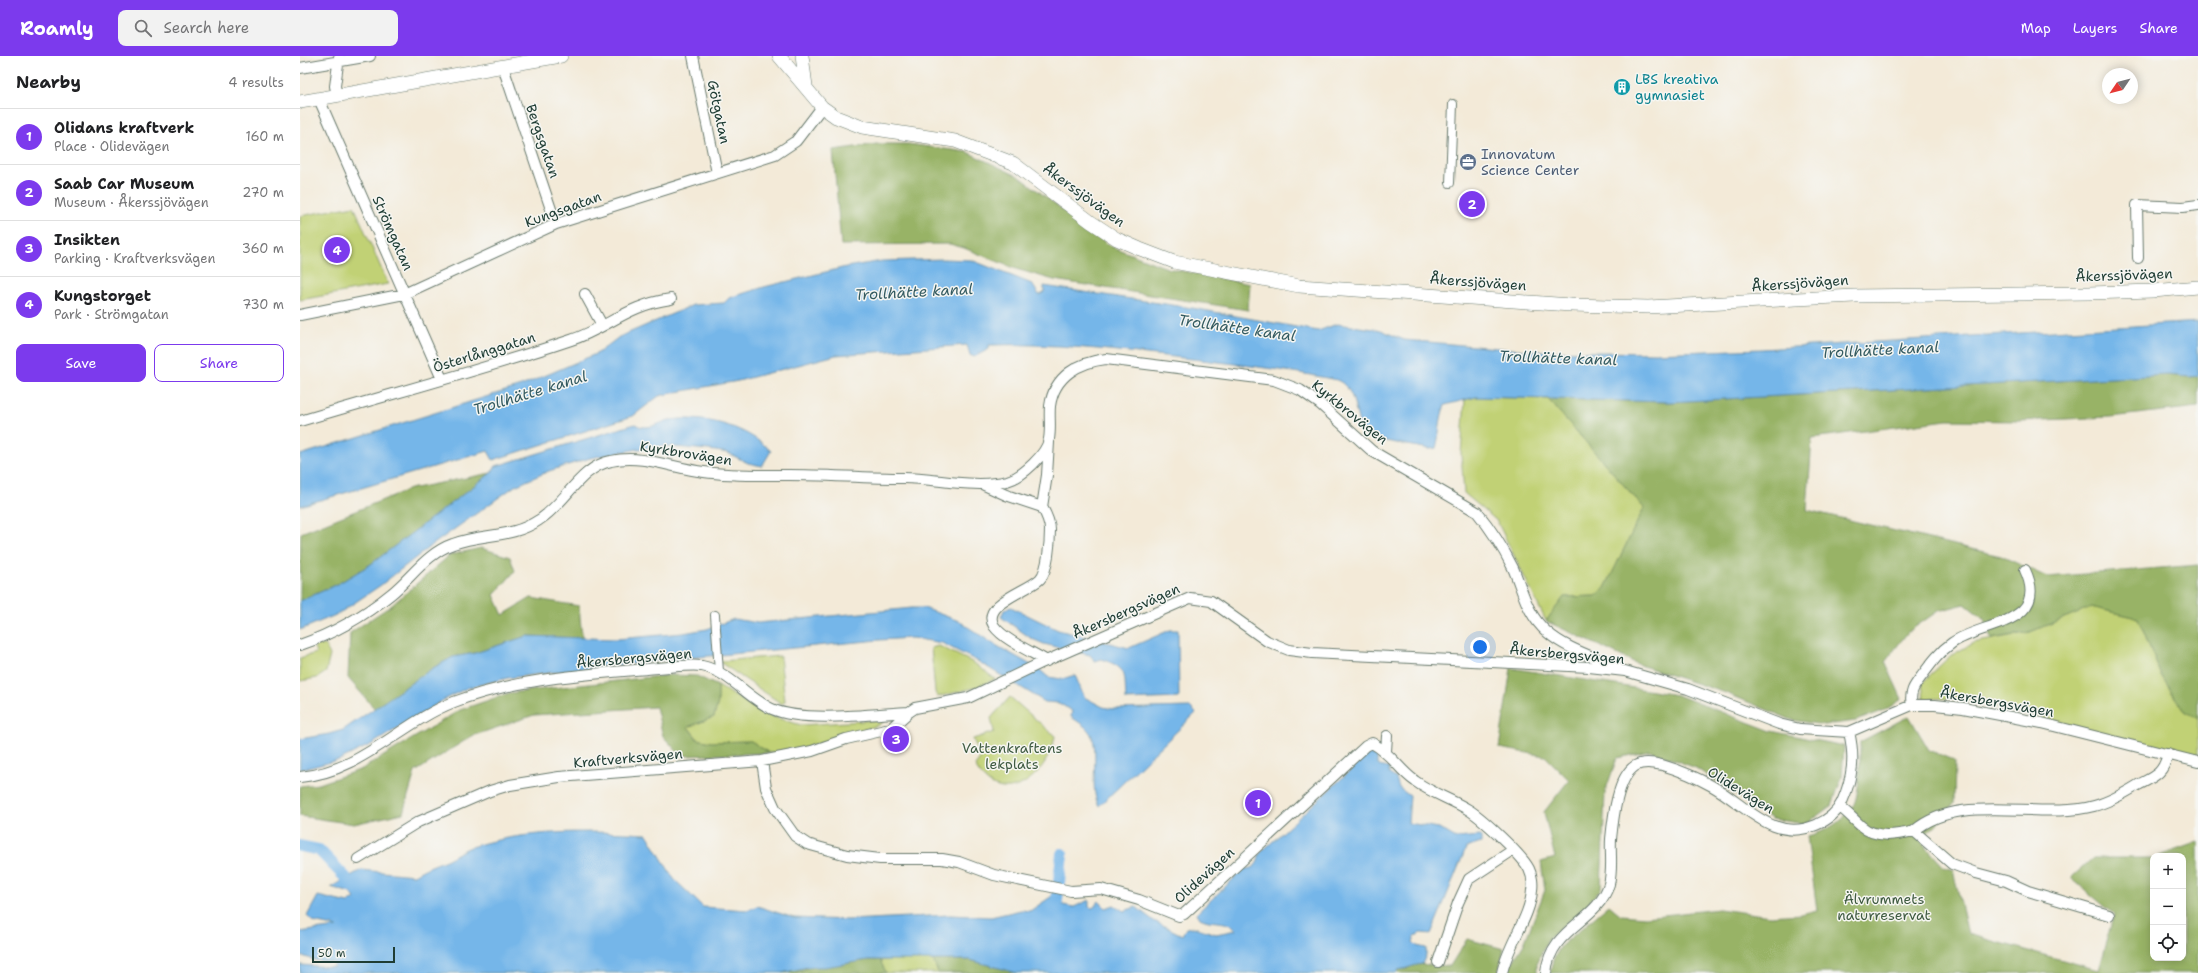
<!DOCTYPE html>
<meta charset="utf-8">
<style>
body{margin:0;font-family:"Shantell Sans",sans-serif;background:#f2f2f2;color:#202124}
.controls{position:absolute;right:12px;bottom:12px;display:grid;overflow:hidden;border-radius:8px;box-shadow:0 2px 10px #0003}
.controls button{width:36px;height:36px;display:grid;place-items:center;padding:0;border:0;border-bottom:1px solid #e0e0e0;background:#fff;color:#202124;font:20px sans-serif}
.compass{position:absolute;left:1802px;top:12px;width:36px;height:36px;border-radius:50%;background:#fff;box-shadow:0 2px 10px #0003;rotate:235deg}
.scale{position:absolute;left:12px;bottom:10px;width:83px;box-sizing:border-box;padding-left:4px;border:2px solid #1f3d34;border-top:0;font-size:11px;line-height:14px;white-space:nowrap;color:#1f3d34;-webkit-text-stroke:3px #f6f6f2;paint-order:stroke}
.you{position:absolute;left:1180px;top:591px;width:14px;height:14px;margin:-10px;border:3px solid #fff;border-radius:50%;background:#1a73e8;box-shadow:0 0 0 6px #1a73e833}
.badge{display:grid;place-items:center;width:26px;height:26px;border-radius:50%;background:#7c3aed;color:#fff;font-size:13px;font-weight:700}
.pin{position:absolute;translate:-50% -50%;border:2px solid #fff;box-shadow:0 1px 4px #0006}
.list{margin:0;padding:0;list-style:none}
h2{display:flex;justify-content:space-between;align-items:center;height:52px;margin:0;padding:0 16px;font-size:17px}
h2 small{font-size:13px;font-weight:400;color:#757577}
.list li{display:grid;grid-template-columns:26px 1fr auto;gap:12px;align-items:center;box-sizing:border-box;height:56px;padding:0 16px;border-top:1px solid #e0e0e0}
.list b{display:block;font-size:15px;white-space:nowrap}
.list p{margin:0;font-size:13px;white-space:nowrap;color:#757577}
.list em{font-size:13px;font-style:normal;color:#757577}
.actions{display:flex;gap:8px;padding:12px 16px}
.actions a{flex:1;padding:9px 0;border:1px solid #7c3aed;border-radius:8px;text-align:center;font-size:14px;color:#7c3aed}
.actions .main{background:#7c3aed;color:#fff}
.icon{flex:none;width:22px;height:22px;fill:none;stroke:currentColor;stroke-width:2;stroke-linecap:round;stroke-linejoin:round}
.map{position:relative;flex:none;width:1898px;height:917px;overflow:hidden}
header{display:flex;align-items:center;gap:24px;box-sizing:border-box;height:56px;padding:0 20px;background:#7c3aed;color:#fff}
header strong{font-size:19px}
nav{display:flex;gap:22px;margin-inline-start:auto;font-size:14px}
.search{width:280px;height:36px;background:#f2f2f2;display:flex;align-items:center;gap:10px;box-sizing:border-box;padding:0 14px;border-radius:8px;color:#757577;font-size:15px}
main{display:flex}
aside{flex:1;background:#fff}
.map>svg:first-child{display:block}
.green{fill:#c1d174;stroke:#708754}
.forest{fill:#98b366;stroke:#5c784d}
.water{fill:#74b6e9;stroke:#4a7a8e}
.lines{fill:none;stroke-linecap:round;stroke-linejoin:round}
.canal{stroke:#74b6e9;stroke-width:12}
.pedestrian-casing{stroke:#697a6d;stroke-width:10}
.minor-casing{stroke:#697a6d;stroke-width:12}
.tertiary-casing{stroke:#697a6d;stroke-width:14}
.pedestrian{stroke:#fff;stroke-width:8}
.minor{stroke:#fff;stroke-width:10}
.tertiary{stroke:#fff;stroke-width:13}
.labels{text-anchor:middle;stroke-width:3;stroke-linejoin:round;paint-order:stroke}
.culture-label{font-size:14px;fill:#0d838f;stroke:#f6f6f2;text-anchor:start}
.street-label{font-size:14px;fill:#1f3d34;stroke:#f6f6f2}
.service-label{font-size:14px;fill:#4e5e75;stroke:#f6f6f2;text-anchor:start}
.park-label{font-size:14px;fill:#3f5b41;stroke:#f6f6f2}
.water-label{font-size:15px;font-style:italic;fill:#345b61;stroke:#f6f6f2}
</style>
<header>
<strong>Roamly</strong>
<div class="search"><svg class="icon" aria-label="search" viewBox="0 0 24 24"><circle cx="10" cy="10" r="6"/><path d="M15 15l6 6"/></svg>Search here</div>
<nav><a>Map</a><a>Layers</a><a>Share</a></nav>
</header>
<main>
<aside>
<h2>Nearby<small>4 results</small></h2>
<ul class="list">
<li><span class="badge">1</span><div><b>Olidans kraftverk</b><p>Place · Olidevägen</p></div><em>160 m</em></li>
<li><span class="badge">2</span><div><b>Saab Car Museum</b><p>Museum · Åkerssjövägen</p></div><em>270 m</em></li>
<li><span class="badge">3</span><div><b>Insikten</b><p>Parking · Kraftverksvägen</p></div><em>360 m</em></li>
<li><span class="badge">4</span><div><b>Kungstorget</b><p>Park · Strömgatan</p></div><em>730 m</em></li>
</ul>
<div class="actions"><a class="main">Save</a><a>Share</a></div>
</aside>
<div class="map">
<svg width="1898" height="917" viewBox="0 0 1898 917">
<rect width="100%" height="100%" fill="#f6f6f2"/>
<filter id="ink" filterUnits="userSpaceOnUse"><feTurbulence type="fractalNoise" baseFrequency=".025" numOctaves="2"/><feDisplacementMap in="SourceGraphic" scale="8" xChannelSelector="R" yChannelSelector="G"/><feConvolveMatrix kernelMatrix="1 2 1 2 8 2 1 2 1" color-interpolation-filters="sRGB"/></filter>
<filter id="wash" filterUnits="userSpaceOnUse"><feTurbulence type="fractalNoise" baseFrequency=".012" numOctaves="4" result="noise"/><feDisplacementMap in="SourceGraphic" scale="16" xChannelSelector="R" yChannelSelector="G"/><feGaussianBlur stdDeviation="0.9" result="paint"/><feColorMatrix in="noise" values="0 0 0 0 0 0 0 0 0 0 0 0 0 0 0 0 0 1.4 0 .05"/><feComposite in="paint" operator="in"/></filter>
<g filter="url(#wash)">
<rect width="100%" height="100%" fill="#f3ead8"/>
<path class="green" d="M 54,150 L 88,228 L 0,244 L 0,160 Z
M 1176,341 L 1248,343 L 1344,452 L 1305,532 L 1297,540 L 1264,541 L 1246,565 L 1197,465 L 1164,437 L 1161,398 L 1165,344 Z
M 1791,551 L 1838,562 L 1861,619 L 1883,654 L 1898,662 L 1898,701 L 1658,642 L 1624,643 L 1622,627 L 1650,600 L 1673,587 L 1730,576 Z
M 18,589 L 25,589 L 30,599 L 26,616 L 17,622 L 0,625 L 0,602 L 16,597 L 14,591 Z
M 639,590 L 674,607 L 695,623 L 678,631 L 637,641 L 635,636 L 631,592 Z
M 480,600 L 485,645 L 482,648 L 421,607 L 422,605 Z
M 418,630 L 467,659 L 501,669 L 577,664 L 584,665 L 579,669 L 501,693 L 469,697 L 451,685 L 411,686 L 398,683 L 388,671 L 414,661 L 418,646 Z
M 710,641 L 755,680 C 749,719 702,758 675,710 L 681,702 L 673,683 L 694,676 L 691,662 Z
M 625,903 L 707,917 L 493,917 L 587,904 Z"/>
<path class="forest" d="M 577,88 L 608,88 L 667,96 L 720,121 L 810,190 L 867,212 L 950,228 L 948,254 L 754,224 L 716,213 L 664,192 L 650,188 L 541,189 L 533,94 Z
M 1867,319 L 1890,321 L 1898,320 L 1898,351 L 1810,361 L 1719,365 L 1647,364 L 1512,382 L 1507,454 L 1701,500 L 1747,521 L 1898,509 L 1898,662 L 1883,654 L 1861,619 L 1838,562 L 1791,551 L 1730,576 L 1691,583 L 1684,563 L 1665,548 L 1638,555 L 1608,576 L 1585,606 L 1602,643 L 1585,654 L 1556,665 L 1524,669 L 1492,664 L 1426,637 L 1340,609 L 1246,565 L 1264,541 L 1296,540 L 1305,532 L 1344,452 L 1248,343 L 1370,346 Z
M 191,417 L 71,508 L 36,529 L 0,545 L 1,477 L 110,433 Z
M 181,492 L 210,501 L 215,515 L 194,539 L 203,559 L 231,542 L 279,550 L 282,582 L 227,580 L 175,597 L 153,601 L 133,612 L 75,653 L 48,622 L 50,577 L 92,549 L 150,499 Z
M 1211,612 L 1377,639 L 1471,675 L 1544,690 L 1542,721 L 1532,749 L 1506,768 L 1472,763 L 1396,712 L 1350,695 L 1317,702 L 1305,736 L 1301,833 L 1278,858 L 1249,882 L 1237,906 L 1237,917 L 1210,917 L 1210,910 L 1224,888 L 1245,834 L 1241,806 L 1255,802 L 1244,756 L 1269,724 L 1245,700 L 1199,692 Z
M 370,619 L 397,620 L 418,630 L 418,646 L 414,661 L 388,671 L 397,683 L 411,686 L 451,685 L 469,697 L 381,700 L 363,680 L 356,651 L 234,659 L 172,680 L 115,716 L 103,757 L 54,768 L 0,760 L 0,730 L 19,728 L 62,713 L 160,654 L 209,637 Z
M 1609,660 L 1629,694 L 1655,705 L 1654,747 L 1634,771 L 1619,783 L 1644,811 L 1653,814 L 1668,878 L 1798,914 L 1814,858 L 1771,822 L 1793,802 L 1853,802 L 1853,902 L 1883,902 L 1883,800 L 1859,800 L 1898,786 L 1898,917 L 1250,917 L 1253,904 L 1261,890 L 1309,849 L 1321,859 L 1345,861 L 1419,853 L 1470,860 L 1501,858 L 1517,854 L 1507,780 C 1524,777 1544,765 1553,750 C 1560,739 1560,700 1560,686 Z
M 1167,883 L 1204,893 L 1198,917 L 1096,917 L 1098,914 L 1107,913 L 1113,908 L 1150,910 Z
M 568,904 L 580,904 L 586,917 L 482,917 C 510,910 539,909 568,904 Z
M 633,904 L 670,904 L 717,917 L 638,917 Z"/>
<path class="water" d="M 643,203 L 671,204 L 689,211 L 732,228 L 739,239 L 744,236 L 744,230 L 892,252 L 1018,275 L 1037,268 L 1081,274 L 1104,284 L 1233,295 L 1355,297 L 1462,293 L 1898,266 L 1898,320 L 1890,321 L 1867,319 L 1370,346 L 1176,341 L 1145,349 C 1139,363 1140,378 1136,392 L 1130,393 L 1069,382 C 1051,368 1061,335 1037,324 C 983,313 929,307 874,301 C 812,294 751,287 689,289 L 689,293 L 674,301 L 670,299 L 667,289 L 536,299 L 438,325 L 377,336 L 359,340 L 333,360 L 193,404 L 188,395 L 0,450 L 0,399 L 221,330 L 298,297 L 319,281 L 393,249 L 424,247 L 429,242 L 464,231 L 546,211 L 582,205 Z
M 379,363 C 413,362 446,371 471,395 L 462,410 L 448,407 L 428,397 L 409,394 L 364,390 L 338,393 L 290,402 L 249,415 L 215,430 L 128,492 L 81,529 L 38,558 L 0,574 L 0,545 L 36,529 L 71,508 L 191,417 L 196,410 L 335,368 C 344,374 354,370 363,366 C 368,363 374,364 379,363 Z
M 711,551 L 758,574 L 829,592 L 870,574 L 878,574 L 879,642 L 826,644 C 824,618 829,613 802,603 L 795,605 L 790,599 L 744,588 L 732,583 L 701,561 L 704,554 Z
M 612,552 L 624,552 L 659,565 L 692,587 L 740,614 L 748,621 L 762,623 L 775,619 L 784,641 L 803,651 L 813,653 L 890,651 L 896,657 L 799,750 C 787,729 803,691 788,674 C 784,669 777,665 771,661 L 772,655 L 759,647 L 745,646 L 679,606 L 642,587 L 612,582 L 579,584 L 314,609 L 208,622 L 167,632 L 147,642 L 72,688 L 39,704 L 0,714 L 0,683 L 29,678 L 43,674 L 133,612 L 153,601 L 175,597 L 227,580 L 317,583 L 383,577 L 407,573 L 434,563 L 458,567 Z
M 1070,692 L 1072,699 L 1077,699 L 1077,706 L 1079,710 L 1089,712 L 1089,718 L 1096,722 L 1099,732 L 1110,740 L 1108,767 L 1139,772 L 1156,782 L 1181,780 L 1181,787 L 1166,792 L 1131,878 L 1121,877 L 1115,880 L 1113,886 L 1117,890 L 1126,892 L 1126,899 L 1122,908 C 1113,909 1107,913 1098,914 L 1096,917 L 717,917 L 670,904 L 568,904 L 525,911 L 508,911 L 482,917 L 0,917 L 0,909 L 34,911 L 34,907 L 14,904 L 0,899 L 0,876 L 37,871 L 13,866 L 7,860 L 18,840 L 48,847 L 55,842 L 50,837 L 31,831 L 61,814 L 114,819 C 125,812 134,809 146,804 C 155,800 162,794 171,791 C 228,773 289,775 347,778 L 374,823 L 403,851 L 448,854 L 457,850 L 494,862 L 548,864 L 650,859 L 691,861 L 721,854 L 730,855 L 752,840 L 758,848 L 774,851 L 789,844 L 789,851 L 793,852 L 799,845 L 806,852 L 814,849 L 824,855 L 836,851 L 854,865 L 882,879 L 886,872 L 894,871 L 916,878 L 936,874 C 925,862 914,869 900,862 L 897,857 L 944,813 C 954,813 959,808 959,798 L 1064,702 Z"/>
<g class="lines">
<path class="canal" d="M 0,790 L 19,794 L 46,822
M 755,863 L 762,798"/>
</g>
</g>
<g filter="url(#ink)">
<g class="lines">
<g class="pedestrian-casing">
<path id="pedestrian" d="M 1150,127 L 1153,48
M 415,559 L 419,616"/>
</g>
<g class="minor-casing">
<path id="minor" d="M 393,0 L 417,117
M 203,11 L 256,168
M 0,12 L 70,0
M 37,40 L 35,30 L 39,1
M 19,43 L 142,323
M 1838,202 L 1837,149 L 1883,151 L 1898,149
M 285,238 L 302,269
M 0,259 L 104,238 L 256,168 L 475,99 L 496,85 L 522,51
M 0,365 C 90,338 182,314 271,284 C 308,272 327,249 371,243
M 682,428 L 706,439 L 742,451 L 747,419 L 749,386
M 742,451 C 746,458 750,466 750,474 C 750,485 748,515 740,523 C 728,535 680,548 694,570 C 704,584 732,596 747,605
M 0,589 C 32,578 64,560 91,538 C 111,522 127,497 153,488 C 181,477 211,483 239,464 C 265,448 280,411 311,405 C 343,398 372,412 404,416 C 432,420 461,419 489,419 C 527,419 565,422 603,422 C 637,422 674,433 707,425 C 722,421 747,398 749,383 C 751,372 749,361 750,350 C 754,320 779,306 806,303 L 974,324 L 1000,334 L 1020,348 L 1072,395 L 1177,456 C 1191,473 1203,492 1213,512 C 1223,535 1227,559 1247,576 C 1266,593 1295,601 1318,612
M 1612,649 C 1609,637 1614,630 1621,621 C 1630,609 1639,596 1652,587 C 1681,566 1751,569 1725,514
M 1086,695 L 1087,680
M 462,705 L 466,732 L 475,752 L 495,780 L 507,788 L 547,799 L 580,803 L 642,803 L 659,806 L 694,819 L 771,835 L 801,833 L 839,844 L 879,860 L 884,858 L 1066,690 L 1072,687 C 1092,698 1098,713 1115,725 C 1131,737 1151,743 1169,754 C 1183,763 1222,799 1229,813 C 1232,819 1233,828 1232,834 C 1231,860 1207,890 1202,917
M 0,721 C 61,716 100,667 154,646 C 225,619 303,618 378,610 C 385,610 394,609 402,610 C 430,616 447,642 472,653 C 504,667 573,658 609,656 L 615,652 L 668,642 L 739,608 L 890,542 L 911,545 L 967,585 L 989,594 L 1012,597 L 1289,611 L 1325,615 L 1388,633 L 1479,668 L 1500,673 L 1549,676 L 1612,649 L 1635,649 L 1663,652 L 1742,667 L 1898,706
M 1540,751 C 1548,757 1554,764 1561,770 C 1576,783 1597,779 1614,775 L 1652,808 L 1676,817 L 1706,825 L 1728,835 L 1809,859
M 1614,775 C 1660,735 1739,765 1794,750 C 1809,746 1825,737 1838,729 C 1855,720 1863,718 1868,698
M 58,803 L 118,766 L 190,735 L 210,729 L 259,721 L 462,705 L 512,695 L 546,683 L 590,673 L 609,656
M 1138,906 L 1158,847 L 1169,823 L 1213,794
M 1246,917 C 1250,871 1298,866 1309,828 C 1313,813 1310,798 1311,783 C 1313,763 1317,722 1335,710 C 1343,705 1354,707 1362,709 C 1379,714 1396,721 1412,730 C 1446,749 1473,787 1516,769 C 1528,764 1537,757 1542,746 C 1553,721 1555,701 1549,676"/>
</g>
<g class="tertiary-casing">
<path id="tertiary" d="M 479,0 L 522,51 L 536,61 L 562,71 L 655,85 L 713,107 L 791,166 L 817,183 L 840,193 L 874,206 L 999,230 L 1271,249 L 1348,251 L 1554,240 L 1789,237 L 1853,235 L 1898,231
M 502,0 L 506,30
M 0,46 L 261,0"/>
</g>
<use href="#pedestrian" class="pedestrian"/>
<use href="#minor" class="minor"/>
<use href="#tertiary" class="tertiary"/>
</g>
</g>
<defs>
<g id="building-disc" transform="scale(0.9)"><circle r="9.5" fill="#0f9aa8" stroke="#f6f6f2"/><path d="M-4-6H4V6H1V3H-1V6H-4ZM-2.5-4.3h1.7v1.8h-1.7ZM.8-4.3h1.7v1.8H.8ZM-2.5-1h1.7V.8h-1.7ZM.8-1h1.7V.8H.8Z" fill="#fff"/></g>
<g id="office-disc" transform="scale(0.9)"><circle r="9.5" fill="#5c6f8a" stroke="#f6f6f2"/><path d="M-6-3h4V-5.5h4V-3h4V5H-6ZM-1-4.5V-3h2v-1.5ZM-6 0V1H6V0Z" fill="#fff"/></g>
</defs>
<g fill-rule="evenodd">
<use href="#building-disc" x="1322" y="31"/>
<use href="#office-disc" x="1168" y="106"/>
</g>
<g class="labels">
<g class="culture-label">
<text x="1335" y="28">LBS kreativa<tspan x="1335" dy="16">gymnasiet</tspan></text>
</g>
<g class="street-label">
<text transform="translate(419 56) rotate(78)" y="5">Götgatan</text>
<text transform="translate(243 85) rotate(71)" y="5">Bergsgatan</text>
<text transform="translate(784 139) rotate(36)" y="5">Åkerssjövägen</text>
<text transform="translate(263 153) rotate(-20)" y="5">Kungsgatan</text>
<text transform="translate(93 177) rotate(66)" y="5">Strömgatan</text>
<text transform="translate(1824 219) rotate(-2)" y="5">Åkerssjövägen</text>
<text transform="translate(1178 226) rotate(4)" y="5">Åkerssjövägen</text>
<text transform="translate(1500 227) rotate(-4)" y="5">Åkerssjövägen</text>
<text transform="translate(184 296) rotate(-17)" y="5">Österlånggatan</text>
<text transform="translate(1050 356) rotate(39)" y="5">Kyrkbrovägen</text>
<text transform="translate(386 397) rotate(9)" y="5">Kyrkbrovägen</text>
<text transform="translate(826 555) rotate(-24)" y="5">Åkersbergsvägen</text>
<text transform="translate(1267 598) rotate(5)" y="5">Åkersbergsvägen</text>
<text transform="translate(334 602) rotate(-5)" y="5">Åkersbergsvägen</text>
<text transform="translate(1697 646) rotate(10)" y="5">Åkersbergsvägen</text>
<text transform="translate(328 702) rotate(-5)" y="5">Kraftverksvägen</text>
<text transform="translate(1441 734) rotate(32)" y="5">Olidevägen</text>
<text transform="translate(904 819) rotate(-42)" y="5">Olidevägen</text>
</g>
<g class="service-label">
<text x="1181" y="103">Innovatum<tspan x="1181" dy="16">Science Center</tspan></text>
</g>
<g class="park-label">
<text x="712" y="697">Vattenkraftens<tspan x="712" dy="16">lekplats</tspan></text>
<text x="1584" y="848">Älvrummets<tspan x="1584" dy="16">naturreservat</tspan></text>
</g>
<g class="water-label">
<text transform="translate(614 236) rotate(-3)" y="5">Trollhätte kanal</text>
<text transform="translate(937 272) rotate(8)" y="5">Trollhätte kanal</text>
<text transform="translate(1580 294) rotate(-3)" y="5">Trollhätte kanal</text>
<text transform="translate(1258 302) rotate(2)" y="5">Trollhätte kanal</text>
<text transform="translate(230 337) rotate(-17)" y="5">Trollhätte kanal</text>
</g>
</g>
</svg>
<div class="controls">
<button>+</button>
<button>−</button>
<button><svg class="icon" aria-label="locate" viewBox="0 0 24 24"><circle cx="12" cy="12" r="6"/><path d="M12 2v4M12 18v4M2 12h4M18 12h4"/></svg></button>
</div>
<svg class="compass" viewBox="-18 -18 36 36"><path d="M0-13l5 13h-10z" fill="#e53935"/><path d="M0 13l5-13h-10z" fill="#757577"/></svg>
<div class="scale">50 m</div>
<div class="you"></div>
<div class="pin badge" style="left:958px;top:747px">1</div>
<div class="pin badge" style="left:1172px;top:148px">2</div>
<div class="pin badge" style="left:596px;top:683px">3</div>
<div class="pin badge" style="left:37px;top:194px">4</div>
</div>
</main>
